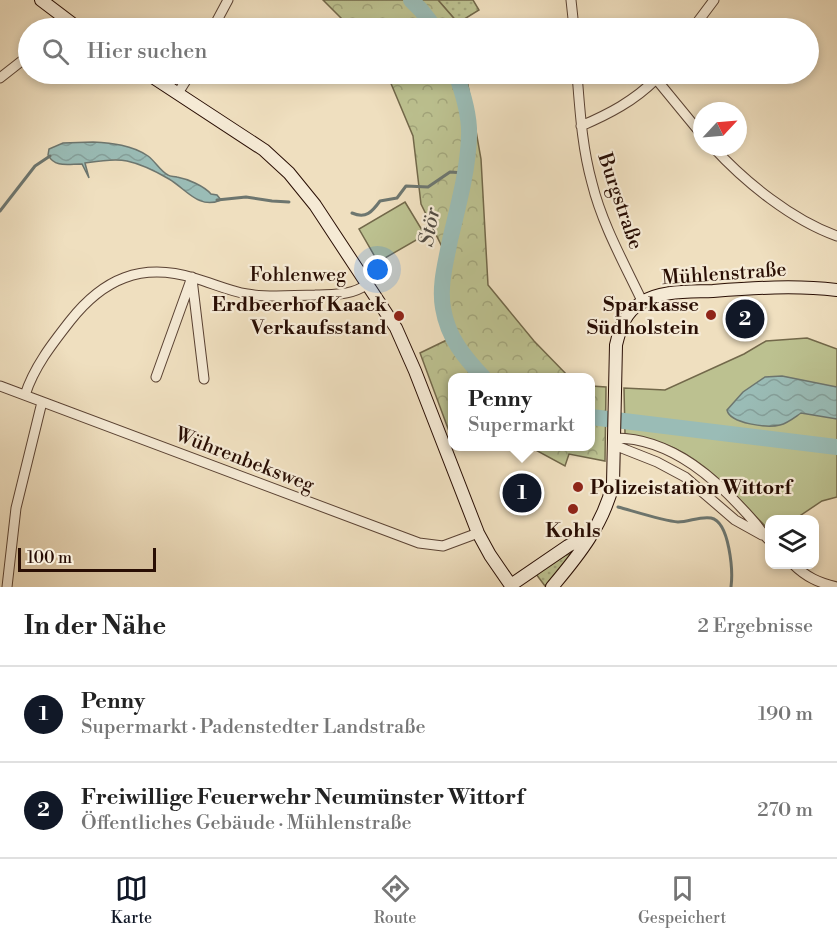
<!DOCTYPE html>
<html lang="de">
<meta charset="utf-8">
<style>
body{margin:0;font-family:"Libre Bodoni",serif;background:#f6f6f6;color:#222}
.controls{position:absolute;right:18px;bottom:18px;display:grid;overflow:hidden;border-radius:12px;box-shadow:0 3px 9px #0003}
.controls button{width:54px;height:54px;display:grid;place-items:center;padding:0;border:0;border-bottom:2px solid #e0e0e0;background:#fff;color:#222;font:30px sans-serif}
.compass{position:absolute;left:693px;top:102px;width:54px;height:54px;border-radius:50%;background:#fff;box-shadow:0 3px 9px #0003;rotate:64deg}
.scale{position:absolute;left:18px;bottom:15px;width:138px;box-sizing:border-box;padding-left:6px;border:3px solid #290e04;border-top:0;font-size:16px;line-height:21px;white-space:nowrap;color:#290e04;-webkit-text-stroke:4px #f5ead5;paint-order:stroke}
.you{position:absolute;left:378px;top:270px;width:21px;height:21px;margin:-15px;border:4px solid #fff;border-radius:50%;background:#1a73e8;box-shadow:0 0 0 9px #1a73e833}
.badge{display:grid;place-items:center;width:39px;height:39px;border-radius:50%;background:#111827;color:#fff;font-size:20px;font-weight:700}
.pin{position:absolute;translate:-50% -50%;border:3px solid #fff;box-shadow:0 2px 6px #0006}
.popup{position:absolute;left:448px;top:373px;width:147px;height:78px;box-sizing:border-box;display:grid;place-content:center;border-radius:12px;background:#fff;filter:drop-shadow(0 2px 4px #0005);font-size:20px;white-space:nowrap;color:#767676}
.popup b{font-size:22px;color:#222}
.popup::after{content:'';position:absolute;left:50%;top:100%;margin-left:-12px;border:12px solid transparent;border-top-color:#fff}
.list{margin:0;padding:0;list-style:none}
h2{display:flex;justify-content:space-between;align-items:center;height:78px;margin:0;padding:0 24px;font-size:26px}
h2 small{font-size:20px;font-weight:400;color:#767676}
.list li{display:grid;grid-template-columns:39px 1fr auto;gap:18px;align-items:center;box-sizing:border-box;height:96px;padding:0 24px;border-top:2px solid #e0e0e0}
.list b{display:block;font-size:22px;white-space:nowrap}
.list p{margin:0;font-size:20px;white-space:nowrap;color:#767676}
.list em{font-size:20px;font-style:normal;color:#767676}
.icon{flex:none;width:33px;height:33px;fill:none;stroke:currentColor;stroke-width:2;stroke-linecap:round;stroke-linejoin:round}
.map{position:relative;flex:none;width:837px;height:587px;overflow:hidden}
.search{position:absolute;background:#fff;box-shadow:0 3px 9px #0003;left:18px;right:18px;top:18px;height:66px;display:flex;align-items:center;gap:15px;box-sizing:border-box;padding:0 21px;border-radius:33px;color:#767676;font-size:22px}
.sheet{height:270px;background:#fff}
nav{display:flex;justify-content:space-around;align-items:center;box-sizing:border-box;height:84px;border-top:2px solid #e0e0e0;background:#fff;font-size:16px;color:#767676}
nav a{display:grid;justify-items:center;gap:3px}
nav .on{color:#111827}
.map>svg:first-child{display:block}
.grass{fill:url(#grass-dots);stroke:#72684a;stroke-width:1.5}
.forest{fill:url(#forest-crowns);stroke:#72684a;stroke-width:1.5}
.park{fill:#bcc190;stroke:#72684a;stroke-width:1.5}
.water{fill:url(#water-waves);stroke:#6d766f;stroke-width:1.5}
.lines{fill:none;stroke-linecap:round;stroke-linejoin:round}
.stream{stroke:#6d766f;stroke-width:3}
.river{stroke:#9abcb6;stroke-width:16}
.street-casing{stroke:#5a4233;stroke-width:11}
.secondary-casing{stroke:#290e04;stroke-width:14}
.street{stroke:#f5ead5;stroke-width:9}
.secondary{stroke:#f5ead5;stroke-width:12}
.poi-dot{fill:#8f2418;stroke:#f5ead5;stroke-width:2}
.labels{text-anchor:middle;stroke-width:4.5;stroke-linejoin:round;paint-order:stroke}
.street-label{font-size:20px;fill:#290e04;stroke:#f5ead5}
.poi-label{font-size:20px;font-weight:bold;fill:#290e04;stroke:#f5ead5;text-anchor:end}
.water-label{font-size:21px;font-style:italic;fill:#514b42;stroke:#f5ead5}
</style>
<div class="map">
<svg width="837" height="587" viewBox="0 0 837 587">
<defs>
<pattern id="grass-dots" width="8" height="8" patternUnits="userSpaceOnUse" patternTransform="scale(1.5)"><rect width="8" height="8" fill="#bcc190"/><path d="M2 2h.1M6 6h.1" fill="none" stroke="#a2a57b" stroke-width="1.8" stroke-linecap="round"/></pattern>
<pattern id="forest-crowns" width="20" height="18" patternUnits="userSpaceOnUse" patternTransform="scale(1.5)"><rect width="20" height="18" fill="#bcc190"/><path d="M2 6a3 3 0 1 1 6 0M12 15a3 3 0 1 1 6 0" fill="none" stroke="#a2a57b"/></pattern>
<pattern id="water-waves" width="16" height="10" patternUnits="userSpaceOnUse" patternTransform="scale(1.5)"><rect width="16" height="10" fill="#9abcb6"/><path d="M0 5q4-4 8 0t8 0" fill="none" stroke="#85a09b"/></pattern>
</defs>
<rect width="100%" height="100%" fill="#efdfbf"/>
<filter id="stains"><feTurbulence type="fractalNoise" baseFrequency=".00333" numOctaves="4"/><feColorMatrix values="0 0 0 0 .2 0 0 0 0 .09 0 0 0 0 .02 0 0 0 .5 -.17"/></filter>
<radialGradient id="worn" r=".72"><stop offset=".6" stop-color="#630" stop-opacity="0"/><stop offset="1" stop-color="#630" stop-opacity=".3"/></radialGradient>
<path class="grass" d="M 438,0 L 473,0 L 479,10 L 458,23 Z
M 567,554 L 570,554 L 571,559 L 545,586 L 536,574 Z"/>
<path class="forest" d="M 323,0 L 438,0 L 458,23 L 459,28 L 351,28 Z
M 387,74 L 466,74 L 481,159 L 488,285 L 534,341 L 569,377 L 453,378 L 453,442 L 420,353 L 453,337 L 443,309 L 442,291 L 447,257 L 421,204 L 413,136 Z
M 591,386 L 606,387 L 605,461 L 569,454 L 565,466 L 530,447 L 591,446 Z"/>
<path class="park" d="M 405,202 L 425,235 L 378,262 L 359,229 Z
M 807,338 L 837,349 L 837,497 L 822,501 L 795,519 L 770,520 L 769,530 C 740,501 712,466 674,448 C 658,441 642,437 625,434 L 624,388 L 665,390 L 744,354 L 766,341 Z"/>
<path class="water" d="M 93,142 C 112,143 132,145 148,156 C 156,162 160,171 168,175 C 170,177 174,176 177,177 C 188,179 204,186 211,194 L 217,195 L 221,200 C 199,210 186,189 169,179 C 157,172 141,164 127,161 C 114,158 98,161 85,163 L 89,178 L 82,164 C 68,164 55,168 48,155 L 49,149 L 63,143 Z
M 782,376 L 837,387 L 837,419 L 801,413 C 795,417 788,423 780,425 C 768,428 730,424 727,410 L 743,392 L 765,377 Z"/>
<g class="lines">
<path class="stream" d="M 217,200 L 246,197 L 272,201 L 289,202
M 0,211 L 35,166 L 50,156
M 352,213 C 366,219 372,212 380,201 L 397,198 L 406,186 L 428,187 L 450,172 L 464,173
M 618,507 C 633,511 664,521 678,522 C 689,522 700,516 711,518 C 730,522 733,572 731,587"/>
<path class="river" d="M 411,0 L 421,10 L 435,28
M 456,74 C 463,93 470,115 469,136 C 468,171 458,206 450,240 C 446,262 439,285 443,308 C 448,338 464,357 484,378
M 591,417 L 837,447"/>
<g class="street-casing">
<path id="street" d="M 571,0 L 574,28
M 213,28 L 228,0
M 693,28 L 714,0
M 577,74 C 580,111 582,147 592,183 C 602,224 624,263 642,301
M 0,78 L 28,56
M 178,93 L 190,74
M 581,126 C 609,114 634,101 656,79 L 702,135
M 713,147 C 745,182 792,220 837,236
M 192,279 L 204,379
M 156,377 L 192,277
M 0,386 L 419,543 L 443,546 L 478,533
M 25,395 C 34,367 52,344 70,321 C 103,279 141,262 194,278 C 212,283 229,291 247,294 C 269,298 293,295 315,295 C 336,294 350,296 368,284
M 615,438 C 672,438 719,481 755,523 C 760,529 764,536 770,541
M 614,445 L 657,462 L 685,477 L 735,520 L 762,535
M 793,564 C 806,577 819,583 837,587
M 7,587 L 16,508 L 42,402"/>
</g>
<g class="secondary-casing">
<path id="secondary" d="M 41,0 L 78,28
M 148,74 L 264,150 L 289,173 L 315,205 L 396,328 L 415,371 L 478,533 L 490,555 L 512,587
M 511,585 L 568,546 L 591,534
M 552,587 C 579,555 603,525 613,484 L 616,345 C 620,328 625,312 641,303 C 660,290 690,292 713,291 C 754,288 795,285 837,290"/>
</g>
<use href="#street" class="street"/>
<use href="#secondary" class="secondary"/>
</g>
<g class="poi-dot">
<circle cx="711" cy="315" r="6"/>
<circle cx="399" cy="316" r="6"/>
<circle cx="578" cy="487" r="6"/>
<circle cx="573" cy="509" r="6"/>
</g>
<g class="labels">
<g class="street-label">
<text transform="translate(621 201) rotate(71)" y="7">Burgstraße</text>
<text transform="translate(724 273) rotate(-4)" y="7">Mühlenstraße</text>
<text x="298" y="281">Fohlenweg</text>
<text transform="translate(245 459) rotate(21)" y="7">Wührenbeksweg</text>
</g>
<g class="poi-label">
<text x="387" y="311">Erdbeerhof Kaack<tspan x="387" dy="23">Verkaufsstand</tspan></text>
<text x="699" y="311">Sparkasse<tspan x="699" dy="23">Südholstein</tspan></text>
<text x="590" y="494" text-anchor="start">Polizeistation Wittorf</text>
<text x="573" y="537" text-anchor="middle">Kohls</text>
</g>
<g class="water-label">
<text transform="translate(429 227) rotate(-79)" y="7">Stör</text>
</g>
</g>
<rect width="100%" height="100%" filter="url(#stains)"/>
<rect width="100%" height="100%" fill="url(#worn)"/>
</svg>
<div class="controls">
<button><svg class="icon" aria-label="layers" viewBox="0 0 24 24"><path d="M12 4l9 5-9 5-9-5zM3 14l9 5 9-5"/></svg></button>
</div>
<svg class="compass" viewBox="-18 -18 36 36"><path d="M0-13l5 13h-10z" fill="#e53935"/><path d="M0 13l5-13h-10z" fill="#767676"/></svg>
<div class="scale">100 m</div>
<div class="you"></div>
<div class="pin badge" style="left:522px;top:493px">1</div>
<div class="popup"><b>Penny</b>Supermarkt</div>
<div class="pin badge" style="left:745px;top:319px">2</div>
<div class="search"><svg class="icon" aria-label="search" viewBox="0 0 24 24"><circle cx="10" cy="10" r="6"/><path d="M15 15l6 6"/></svg>Hier suchen</div>
</div>
<section class="sheet">
<h2>In der Nähe<small>2 Ergebnisse</small></h2>
<ul class="list">
<li><span class="badge">1</span><div><b>Penny</b><p>Supermarkt · Padenstedter Landstraße</p></div><em>190 m</em></li>
<li><span class="badge">2</span><div><b>Freiwillige Feuerwehr Neumünster Wittorf</b><p>Öffentliches Gebäude · Mühlenstraße</p></div><em>270 m</em></li>
</ul>
</section>
<nav>
<a class="on"><svg class="icon" aria-label="map" viewBox="0 0 24 24"><path d="M3 6l6-2 6 2 6-2v14l-6 2-6-2-6 2zM9 4v14M15 6v14"/></svg>Karte</a>
<a><svg class="icon" aria-label="directions" viewBox="0 0 24 24"><path d="M12 3l9 9-9 9-9-9zM9 14v-3h6M13 9l2 2-2 2"/></svg>Route</a>
<a><svg class="icon" aria-label="saved" viewBox="0 0 24 24"><path d="M7 4h10v16l-5-4-5 4z"/></svg>Gespeichert</a>
</nav>
